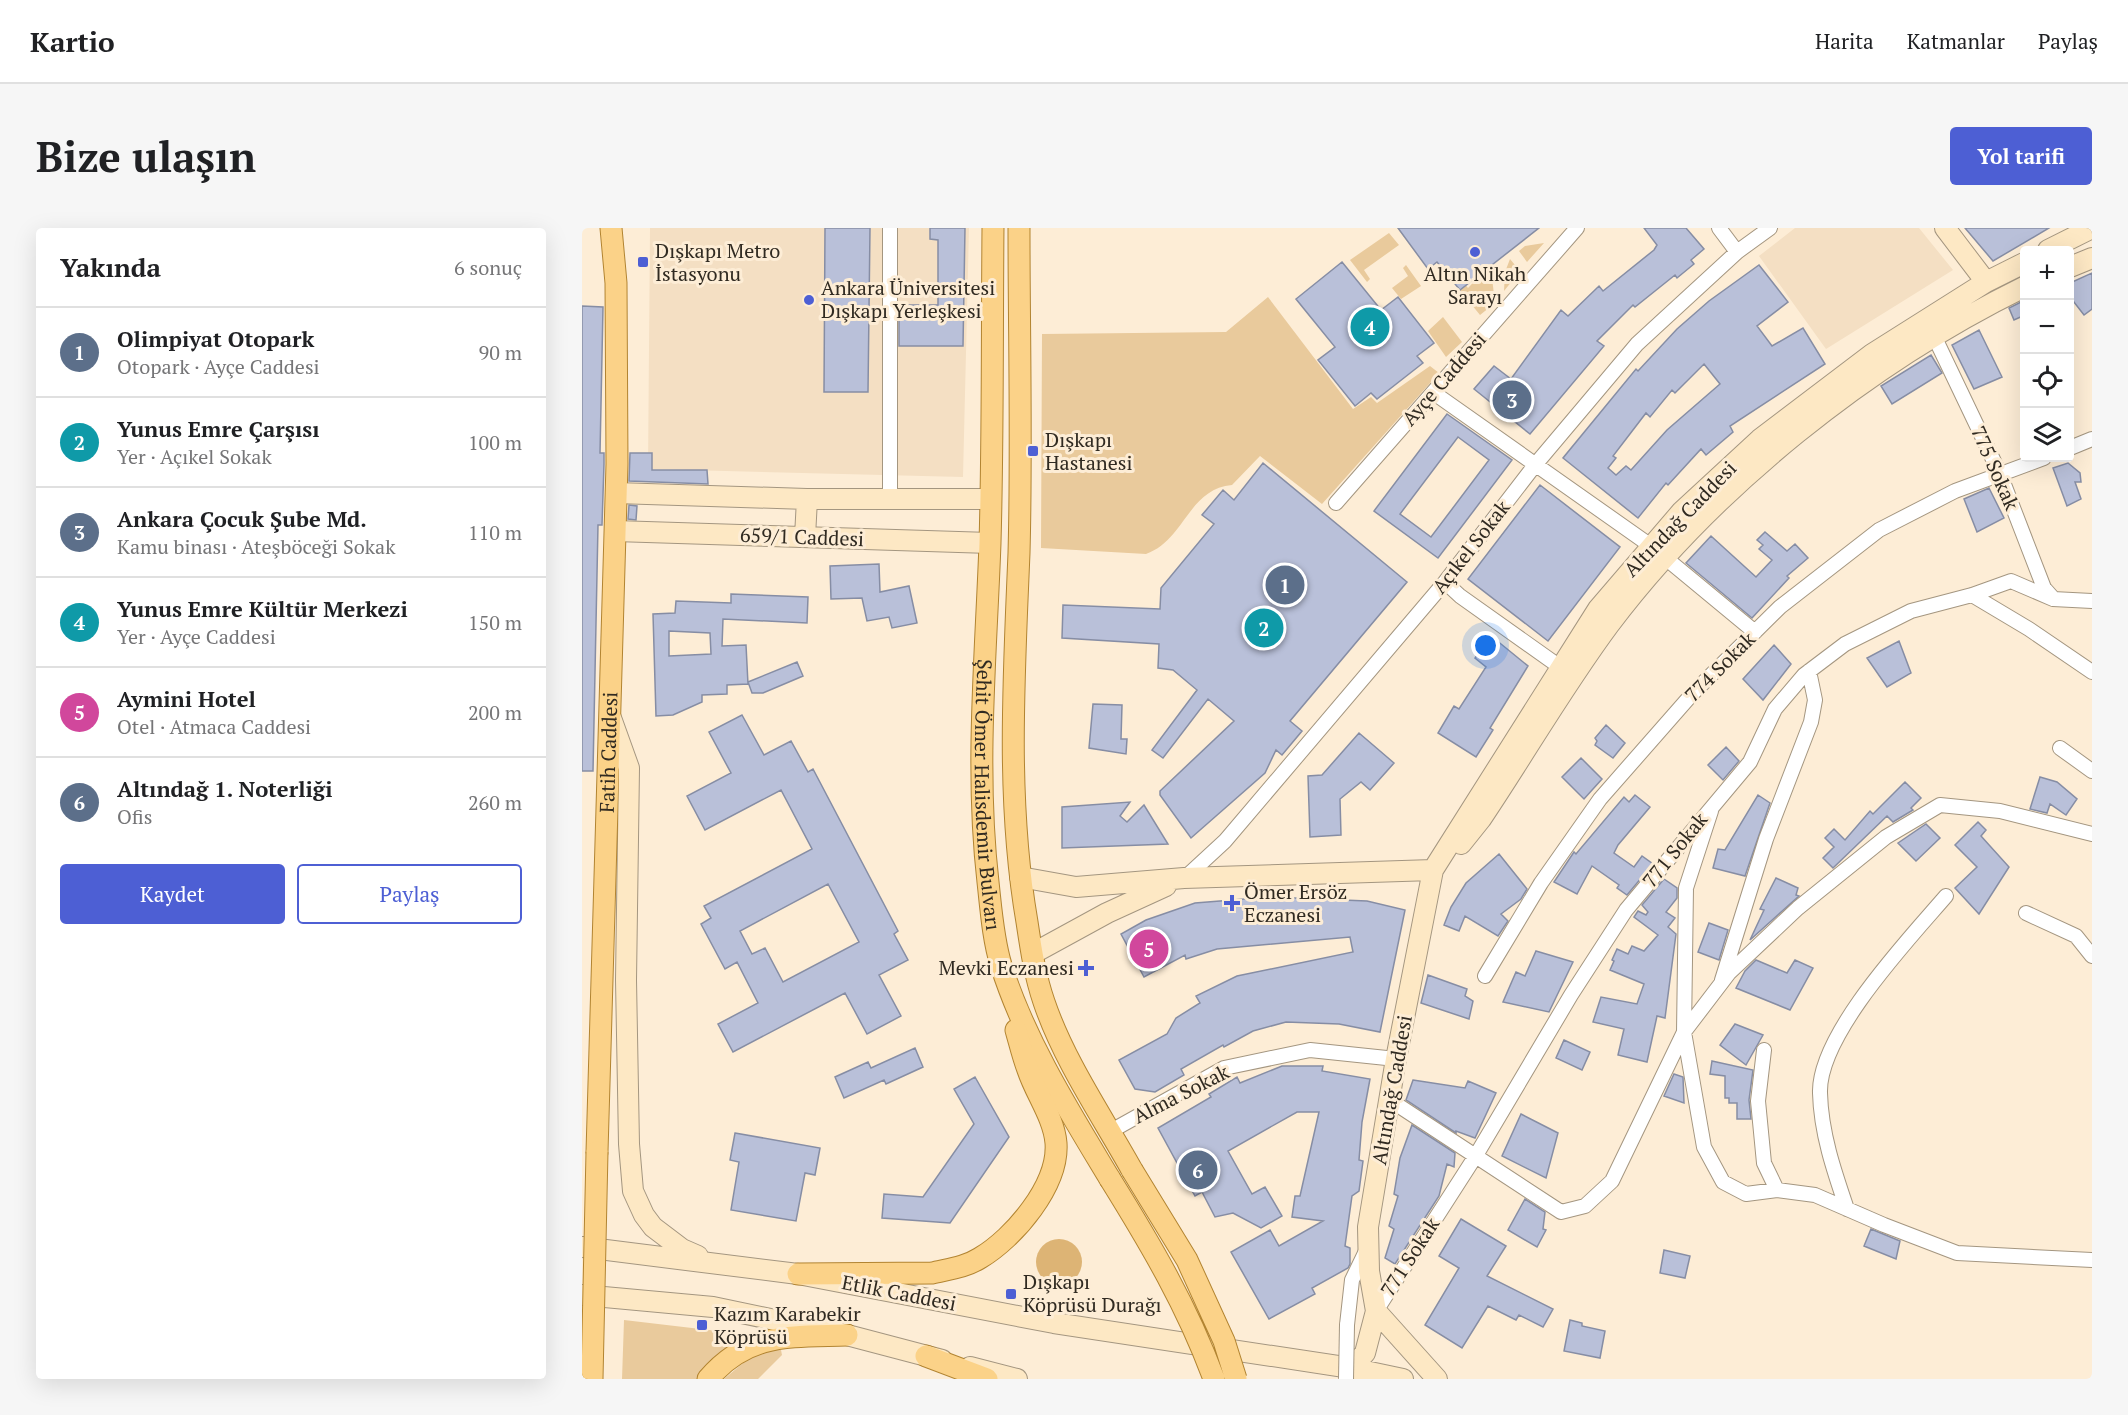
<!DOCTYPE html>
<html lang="tr">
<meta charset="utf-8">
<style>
body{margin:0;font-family:"PT Serif",serif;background:#f6f6f6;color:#202124}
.controls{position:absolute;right:18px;top:18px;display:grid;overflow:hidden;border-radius:6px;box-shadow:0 6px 24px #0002}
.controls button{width:54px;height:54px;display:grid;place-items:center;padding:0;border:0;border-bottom:2px solid #e0e0e0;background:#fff;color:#202124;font:30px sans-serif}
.you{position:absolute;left:904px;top:418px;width:21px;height:21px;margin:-15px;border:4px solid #fff;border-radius:50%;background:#1a73e8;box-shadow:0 0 0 9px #1a73e833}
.badge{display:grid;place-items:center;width:39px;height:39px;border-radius:50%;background:#4d5fd4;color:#fff;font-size:20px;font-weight:700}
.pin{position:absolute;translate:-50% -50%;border:3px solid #fff;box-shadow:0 2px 6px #0006}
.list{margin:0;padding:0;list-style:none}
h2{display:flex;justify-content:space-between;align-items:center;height:78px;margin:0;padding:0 24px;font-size:26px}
h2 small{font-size:20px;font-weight:400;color:#757577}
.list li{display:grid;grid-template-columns:39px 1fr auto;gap:18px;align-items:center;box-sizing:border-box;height:90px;padding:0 24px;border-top:2px solid #e0e0e0}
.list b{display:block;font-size:22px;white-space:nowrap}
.list p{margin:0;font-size:20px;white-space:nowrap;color:#757577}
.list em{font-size:20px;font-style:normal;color:#757577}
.actions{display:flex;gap:12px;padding:18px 24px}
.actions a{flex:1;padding:14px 0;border:2px solid #4d5fd4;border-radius:6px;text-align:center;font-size:21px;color:#4d5fd4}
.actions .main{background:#4d5fd4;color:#fff}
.icon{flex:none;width:33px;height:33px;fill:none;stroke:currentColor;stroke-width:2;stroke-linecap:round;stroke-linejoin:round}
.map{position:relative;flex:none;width:1510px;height:1151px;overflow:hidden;border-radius:6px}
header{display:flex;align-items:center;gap:36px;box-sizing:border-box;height:84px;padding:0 30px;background:#fff;border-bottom:2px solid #e0e0e0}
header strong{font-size:28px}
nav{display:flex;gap:33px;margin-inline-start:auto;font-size:21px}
.intro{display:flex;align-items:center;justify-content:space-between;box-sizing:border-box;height:144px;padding:0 36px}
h1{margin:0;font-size:42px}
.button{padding:15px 27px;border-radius:6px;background:#4d5fd4;color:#fff;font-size:21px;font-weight:700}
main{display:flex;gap:36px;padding:0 36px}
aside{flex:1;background:#fff;border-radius:6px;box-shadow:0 6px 24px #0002}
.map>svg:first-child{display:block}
.built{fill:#f4dfc3}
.green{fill:#e9ca9c}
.water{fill:#ddb475}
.building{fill:#b9c0d9;stroke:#868da4;stroke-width:1.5;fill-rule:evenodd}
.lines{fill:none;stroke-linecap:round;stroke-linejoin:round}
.street-casing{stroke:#a49680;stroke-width:16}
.secondary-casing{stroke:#a49680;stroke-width:22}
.primary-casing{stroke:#b28431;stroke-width:23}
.street{stroke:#fff;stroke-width:14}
.secondary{stroke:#fde8c4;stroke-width:20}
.primary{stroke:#fbd288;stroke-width:21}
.street-bridge-casing{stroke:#a49680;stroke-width:16;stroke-linecap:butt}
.primary-bridge-casing{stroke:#b28431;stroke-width:23;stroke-linecap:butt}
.street-bridge{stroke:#fff;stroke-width:14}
.primary-bridge{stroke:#fbd288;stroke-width:21}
.poi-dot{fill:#4d5fd4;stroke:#fdedd6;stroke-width:2}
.labels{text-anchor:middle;stroke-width:6;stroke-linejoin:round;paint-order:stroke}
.poi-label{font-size:20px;fill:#302a21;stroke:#fdedd6;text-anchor:start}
.street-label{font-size:20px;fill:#302a21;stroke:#fdedd6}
</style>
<header>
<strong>Kartio</strong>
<nav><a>Harita</a><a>Katmanlar</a><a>Paylaş</a></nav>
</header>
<div class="intro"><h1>Bize ulaşın</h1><a class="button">Yol tarifi</a></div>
<main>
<aside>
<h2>Yakında<small>6 sonuç</small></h2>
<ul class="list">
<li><span class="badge" style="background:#5c6f8a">1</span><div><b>Olimpiyat Otopark</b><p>Otopark · Ayçe Caddesi</p></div><em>90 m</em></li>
<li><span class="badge" style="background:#0f9aa8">2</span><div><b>Yunus Emre Çarşısı</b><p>Yer · Açıkel Sokak</p></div><em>100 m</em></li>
<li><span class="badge" style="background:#5c6f8a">3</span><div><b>Ankara Çocuk Şube Md.</b><p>Kamu binası · Ateşböceği Sokak</p></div><em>110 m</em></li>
<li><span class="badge" style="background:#0f9aa8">4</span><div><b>Yunus Emre Kültür Merkezi</b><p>Yer · Ayçe Caddesi</p></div><em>150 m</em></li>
<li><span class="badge" style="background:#d1479c">5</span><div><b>Aymini Hotel</b><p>Otel · Atmaca Caddesi</p></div><em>200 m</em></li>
<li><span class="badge" style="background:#5c6f8a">6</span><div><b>Altındağ 1. Noterliği</b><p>Ofis</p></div><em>260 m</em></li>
</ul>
<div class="actions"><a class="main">Kaydet</a><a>Paylaş</a></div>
</aside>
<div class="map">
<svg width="1510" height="1151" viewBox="0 0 1510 1151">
<rect width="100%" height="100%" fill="#fdedd6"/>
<path class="built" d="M 68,0 L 387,0 L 381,249 L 66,241 Z
M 1213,0 L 1337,0 L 1371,42 L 1244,121 L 1177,28 Z"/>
<path class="green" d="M 815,0 L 847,0 L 845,8 L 886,60 L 910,35 L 914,40 L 910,50 L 913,75 L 898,87 L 855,34 L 846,41 Z
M 807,5 L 817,17 L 782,42 L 788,51 L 785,54 L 768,32 Z
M 962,15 L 945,34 L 937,23 L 943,18 Z
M 928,31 L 938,43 L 922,63 L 923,44 Z
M 824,37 L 839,58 L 819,71 L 810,60 L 826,48 L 821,40 Z
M 686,69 L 771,181 L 789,169 L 795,175 L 848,138 L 857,145 L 740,276 L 678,228 L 650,257 C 606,261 603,312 564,326 L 459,320 L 460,106 L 644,104 Z
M 861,89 L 880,114 L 864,129 L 846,103 Z
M 42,1092 L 161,1106 L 127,1135 L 115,1151 L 40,1151 Z
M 194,1121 L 199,1122 L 200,1127 L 176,1151 L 142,1151 L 167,1130 Z"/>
<path class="water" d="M454 1034a23 23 0 1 1 46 0a23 23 0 1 1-46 0Z"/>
<path class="building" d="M 243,0 L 288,0 L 286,164 L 242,164 Z
M 348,0 L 383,0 L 381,118 L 317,118 L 317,77 L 356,77 L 356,12 L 348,11 Z
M 816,0 L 957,0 L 878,62 L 855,34 L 846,41 Z
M 1062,0 L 1104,0 L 1122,21 L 1109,32 L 1112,36 L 1095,50 L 1093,47 L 1053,79 L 1051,77 L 1015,113 L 1022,118 L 948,206 L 892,161 L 912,138 L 929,151 L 979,82 L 986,88 L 1017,58 L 1021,63 L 1072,22 L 1075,17 Z
M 1383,0 L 1467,0 L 1411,33 Z
M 760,34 L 799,82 L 816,69 L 852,115 L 835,128 L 841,135 L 795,171 L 789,165 L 773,178 L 736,132 L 753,119 L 714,71 Z
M 1177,37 L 1206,74 L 1175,98 L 1190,118 L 1221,100 L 1243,136 L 1148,198 L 1151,204 L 1124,227 L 1119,221 L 1086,257 L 1084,255 L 1056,290 L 981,230 L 1054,141 L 1056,143 L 1095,101 L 1127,73 ZM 1122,136 L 1138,156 L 1085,202 L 1049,242 L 1044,238 L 1034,247 L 1026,240 L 1034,230 L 1031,228 L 1064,185 L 1068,189 L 1090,162 L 1093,165 Z
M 1510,45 L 1510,81 L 1502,87 L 1488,69 L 1488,55 Z
M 1443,72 L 1443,87 L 1432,92 L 1427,80 Z
M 0,78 L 21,79 L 18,225 L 22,225 L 22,236 L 20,297 L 16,297 L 11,543 L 0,543 Z
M 1397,102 L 1420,149 L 1392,161 L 1370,117 Z
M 1349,127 L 1360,145 L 1310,176 L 1299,158 Z
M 865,186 L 930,232 L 856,330 L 792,283 ZM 876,209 L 907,232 L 849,309 L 818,286 Z
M 48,225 L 70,225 L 70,242 L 125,242 L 126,256 L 47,253 Z
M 681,235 L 825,354 L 708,493 L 720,503 L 700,527 L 694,522 L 683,545 L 609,610 L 578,567 L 578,563 L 652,493 L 626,471 L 581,530 L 570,522 L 615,462 L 591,442 L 576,440 L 577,416 L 480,410 L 481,377 L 578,381 L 579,360 L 632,296 L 620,287 L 641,262 L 652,272 Z
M 1486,235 L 1498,245 L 1499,254 L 1493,254 L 1499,271 L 1485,278 L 1471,240 Z
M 958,257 L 1038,319 L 966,413 L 886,351 Z
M 1407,260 L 1422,290 L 1395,304 L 1382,271 Z
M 47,277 L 55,278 L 54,292 L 46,291 Z
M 1183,304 L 1205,323 L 1213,316 L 1226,330 L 1205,348 L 1207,350 L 1170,390 L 1104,335 L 1129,308 L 1174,349 L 1190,332 L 1177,321 L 1181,317 L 1175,312 Z
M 297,336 L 298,364 L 327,358 L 335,395 L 310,400 L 307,389 L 285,393 L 280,370 L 249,371 L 248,338 Z
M 149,366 L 226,369 L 225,395 L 141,391 L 140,418 L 164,417 L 166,456 L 145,457 L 145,466 L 120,467 L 120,474 L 91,487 L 74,488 L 71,386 L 93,385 L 94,373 L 149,375 ZM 87,403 L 128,405 L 129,426 L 87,428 Z
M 908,407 L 946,438 L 908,500 L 911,502 L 894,529 L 856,505 L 872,478 L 877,481 L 904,439 L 893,430 Z
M 1317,413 L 1329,445 L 1305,459 L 1285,430 Z
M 1192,417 L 1209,436 L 1181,472 L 1161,451 Z
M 215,434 L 221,448 L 181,465 L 170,465 L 166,454 Z
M 511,476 L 540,477 L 539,511 L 545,511 L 544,526 L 507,520 Z
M 160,487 L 182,527 L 209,513 L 226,544 L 231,541 L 316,703 L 312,706 L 326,732 L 297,747 L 319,788 L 285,806 L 263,765 L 151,824 L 136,796 L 176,775 L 155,734 L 143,741 L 119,696 L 129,690 L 122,678 L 230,621 L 199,562 L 123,602 L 105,568 L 149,545 L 127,504 ZM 246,656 L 277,714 L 201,754 L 183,720 L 170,726 L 158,703 Z
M 1024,497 L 1043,515 L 1031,530 L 1013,517 L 1015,513 L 1013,510 Z
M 777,505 L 812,535 L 788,562 L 779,554 L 758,571 L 759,607 L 728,609 L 726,548 L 740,547 Z
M 1144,519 L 1157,533 L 1141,552 L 1126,537 Z
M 999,530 L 1020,551 L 1002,571 L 980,549 Z
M 1458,549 L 1475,554 L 1495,571 L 1484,587 L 1468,576 L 1465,585 L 1448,581 Z
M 1323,554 L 1339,570 L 1329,580 L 1331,582 L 1311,594 L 1305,588 L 1251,640 L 1241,630 L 1252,619 L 1243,610 L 1252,601 L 1263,612 L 1288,583 L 1291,586 Z
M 1053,567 L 1068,579 L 1036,617 L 1032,625 L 1052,639 L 1060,628 L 1071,636 L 1045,667 L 1035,660 L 1037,657 L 1010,638 L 995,666 L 972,654 L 992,624 L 994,626 L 1042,569 L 1047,574 Z
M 1176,567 L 1188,575 L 1163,648 L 1131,640 L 1136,621 L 1143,622 Z
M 548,574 L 538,588 L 545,594 L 562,577 L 586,616 L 480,620 L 480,579 Z
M 1396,594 L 1404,602 L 1399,608 L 1427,639 L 1397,686 L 1373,660 L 1395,639 L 1373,617 Z
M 1344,596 L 1358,610 L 1334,633 L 1316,615 Z
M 917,626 L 945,661 L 939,671 L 919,686 L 926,693 L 916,708 L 883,688 L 877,703 L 862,697 L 869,679 L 884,655 Z
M 1194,650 L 1216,660 L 1214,667 L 1217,668 L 1168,712 L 1182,682 L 1178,681 Z
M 1082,651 L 1095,660 L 1095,670 L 1084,684 L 1093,690 L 1086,699 L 1094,706 L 1083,790 L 1075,788 L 1065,834 L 1036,827 L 1042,801 L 1011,794 L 1019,769 L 1055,776 L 1062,756 L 1028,742 L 1032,733 L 1030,732 L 1035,721 L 1046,726 L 1050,718 L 1062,723 L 1076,707 L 1052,689 L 1056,683 L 1064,687 L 1066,684 L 1060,677 Z
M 688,669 L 785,673 L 823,682 L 798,804 L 757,796 L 704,794 L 671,803 L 642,819 L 641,817 L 599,841 L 602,847 L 573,864 L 553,861 L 537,832 L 585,806 L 594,790 L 618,775 L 614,768 L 655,748 L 771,724 L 768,709 L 635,721 L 604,731 L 603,727 L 562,749 L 539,706 L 564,692 L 613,675 Z
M 1127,695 L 1146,702 L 1137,732 L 1116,724 Z
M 954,723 L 991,734 L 967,784 L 921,774 L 934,744 L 943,748 Z
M 1174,732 L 1205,745 L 1213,732 L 1231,740 L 1208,782 L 1154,760 L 1163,743 Z
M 846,747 L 885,761 L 883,768 L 891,773 L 887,791 L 839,775 Z
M 1153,796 L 1181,807 L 1164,837 L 1138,817 Z
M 982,812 L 1008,824 L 1000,842 L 974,830 Z
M 333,820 L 341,839 L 304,856 L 302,852 L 262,870 L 253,849 L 286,834 L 289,840 Z
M 1130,833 L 1171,842 L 1167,872 L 1169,891 L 1155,891 L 1155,875 L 1147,875 L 1147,870 L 1143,870 L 1143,848 L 1128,846 Z
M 700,838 L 741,838 L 740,843 L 788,851 L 780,894 L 777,932 L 781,933 L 777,963 L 770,968 L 763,1018 L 768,1020 L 768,1036 L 766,1040 L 730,1060 L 733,1066 L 687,1091 L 649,1024 L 688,1002 L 697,1018 L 741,993 L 710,989 L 713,968 L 718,968 L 737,884 L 715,884 L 646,923 L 670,966 L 683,959 L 700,988 L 679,1000 L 651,985 L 633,989 L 620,964 L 613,968 L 576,900 L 629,869 L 627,866 L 655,849 L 658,855 Z
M 1092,846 L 1101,849 L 1102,875 L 1082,868 Z
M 393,849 L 427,909 L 368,995 L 300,990 L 302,966 L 341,969 L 392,896 L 372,861 Z
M 831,852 L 883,860 L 886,853 L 914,865 L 893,910 L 874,903 L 874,905 L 824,872 Z
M 939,886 L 976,905 L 964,950 L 920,928 Z
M 830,897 L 873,925 L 872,939 L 865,936 L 857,968 L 813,1036 L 803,1030 L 812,1001 L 807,998 L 816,968 L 812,966 L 818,930 Z
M 153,905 L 238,920 L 233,947 L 223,945 L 214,993 L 149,982 L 157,934 L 148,932 Z
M 943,971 L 963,984 L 961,1001 L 964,1002 L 955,1019 L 926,1002 Z
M 879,991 L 924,1018 L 905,1048 L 971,1081 L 961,1099 L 937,1087 L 934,1092 L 906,1078 L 880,1120 L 843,1097 L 877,1040 L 857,1028 Z
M 1289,1001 L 1318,1013 L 1314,1031 L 1282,1018 Z
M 1082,1022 L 1108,1028 L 1103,1050 L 1078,1045 Z
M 988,1092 L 1000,1095 L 1000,1098 L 1023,1103 L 1018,1130 L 982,1123 Z"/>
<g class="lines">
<g class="street-casing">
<path id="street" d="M 308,0 L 308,270
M 1137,0 L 1155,24
M 1353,110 L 1418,246 L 1462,360 L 1470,369
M 852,165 L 1069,318 L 1173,404
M 1488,220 L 1510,211
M 754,275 L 995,0
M 863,354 L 878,368 L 978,439
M 1390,367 L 1447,401 L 1510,444
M 1478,520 L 1510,543
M 1129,583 L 1104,660 L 1102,804 L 1122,919 L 1141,954 L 1164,966 L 1195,962 L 1233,967 L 1302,997 L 1375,1025 L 1510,1032
M 604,649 L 643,613 L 863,354 L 953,237 L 1055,116 L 1155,24 L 1188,0
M 1444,685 L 1494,708 L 1510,728
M 903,748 L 959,655 L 1018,571 L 1111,465 L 1198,379 L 1297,302 L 1373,263 L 1462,230
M 1140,752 L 1184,611 L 1229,494 L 1233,472 L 1227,443
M 1182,822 L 1176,873 L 1182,935 L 1195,962
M 808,872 L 979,984 L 1003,978 L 1030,953 L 1102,804 L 1147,745 L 1216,680 L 1304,609 L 1358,577 L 1418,583 L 1510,606
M 529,903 L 642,840 L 728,822 L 814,831
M 1265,981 C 1252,943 1239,905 1238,865 C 1236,807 1327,711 1364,668
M 794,1083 L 893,929 L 989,767 L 1044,682 L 1168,534 L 1193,481 L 1222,447 L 1263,416 L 1329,383 L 1390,367 L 1429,353 L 1471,371 L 1510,373
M 765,1097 L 770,1052 L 785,1021"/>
</g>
<g class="secondary-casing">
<path id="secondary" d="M 1363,0 L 1404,54
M 1466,22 L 1510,0
M 1488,39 L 1510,30
M 34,265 L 225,271 L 408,271
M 33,303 L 408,315
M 223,309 L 225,271
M 29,490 L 47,540 L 44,752 L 47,916 L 51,963 L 62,987 L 71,999 L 100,1021 L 116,1028
M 879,616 L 899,591 C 942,527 981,459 1027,397 C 1131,259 1287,135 1442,59
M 438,649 L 494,659 L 602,650 L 851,642
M 450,726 L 525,685 L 584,658
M 0,1019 L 216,1046 L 472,1095 L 769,1140 L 821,1151
M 0,1067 L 131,1079 L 265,1107 L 360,1132
M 794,1083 L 855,1151
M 388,1139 L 435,1151
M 769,1140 L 783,1125 L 794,1083 L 787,1043 L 786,999 L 814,831 L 851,642 L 1016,381 L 1100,283 L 1178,211 L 1290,126 L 1404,54 L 1442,35"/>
</g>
<g class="primary-casing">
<g id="primary">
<path id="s1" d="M 411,0 C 410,105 411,210 408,315 C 404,428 393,541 406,654 C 409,681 411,711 419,737 C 443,813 487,883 528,951"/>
<path d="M 437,0 C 437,108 440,217 437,325 C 432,448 424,572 445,694 C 449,721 453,748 462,774 C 482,833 520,888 550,942"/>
<path id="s2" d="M 15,924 L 35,236 L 34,55 L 29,0"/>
<path d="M 216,1046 L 350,1045 C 367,1041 384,1039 398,1030 C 432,1010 477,957 474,915 C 472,890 454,866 446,842 C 441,829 438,816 434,802"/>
<path d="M 344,1128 L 405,1151"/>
<path d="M 126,1151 C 166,1104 208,1109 265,1107"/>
</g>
</g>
<use href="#street" class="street"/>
<use href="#secondary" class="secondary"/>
<use href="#primary" class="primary"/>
<g class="street-bridge-casing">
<path id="street-bridge" d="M 764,1151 L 765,1097"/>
</g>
<g class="primary-bridge-casing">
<path id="primary-bridge" d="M 550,942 L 605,1032 L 642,1113 L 654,1151
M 528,951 C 569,1017 605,1078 632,1151
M 10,1151 L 15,924"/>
</g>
<use href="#street-bridge" class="street-bridge"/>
<use href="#primary-bridge" class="primary-bridge"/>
</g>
<g class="poi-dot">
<circle cx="893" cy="24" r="6"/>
<rect x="55" y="28" width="12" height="12" rx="3"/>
<circle cx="227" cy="72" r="6"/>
<rect x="445" y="217" width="12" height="12" rx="3"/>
<path d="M647 666h6v6h6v6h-6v6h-6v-6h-6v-6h6z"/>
<path d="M501 731h6v6h6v6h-6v6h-6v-6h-6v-6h6z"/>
<rect x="423" y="1060" width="12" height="12" rx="3"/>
<rect x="114" y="1091" width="12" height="12" rx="3"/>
</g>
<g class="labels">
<g class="poi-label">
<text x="73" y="30">Dışkapı Metro<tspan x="73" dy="23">İstasyonu</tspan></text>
<text x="893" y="53" text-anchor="middle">Altın Nikah<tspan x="893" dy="23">Sarayı</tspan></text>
<text x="239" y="67">Ankara Üniversitesi<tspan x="239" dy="23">Dışkapı Yerleşkesi</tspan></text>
<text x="463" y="219">Dışkapı<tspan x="463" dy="23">Hastanesi</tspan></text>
<text x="662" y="671">Ömer Ersöz<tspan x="662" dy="23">Eczanesi</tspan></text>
<text x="492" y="747" text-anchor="end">Mevki Eczanesi</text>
<text x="441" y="1061">Dışkapı<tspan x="441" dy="23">Köprüsü Durağı</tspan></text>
<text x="132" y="1093">Kazım Karabekir<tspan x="132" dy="23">Köprüsü</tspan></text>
</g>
<g class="street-label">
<text transform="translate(862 151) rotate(-49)" y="7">Ayçe Caddesi</text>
<text transform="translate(1413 240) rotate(66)" y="7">775 Sokak</text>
<text transform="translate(1098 291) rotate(-46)" y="7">Altındağ Caddesi</text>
<text transform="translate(220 309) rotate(2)" y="7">659/1 Caddesi</text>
<text transform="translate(889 319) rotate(-52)" y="7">Açıkel Sokak</text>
<text transform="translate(1138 439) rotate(-45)" y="7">774 Sokak</text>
<text dy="7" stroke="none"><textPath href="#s2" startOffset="400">Fatih Caddesi</textPath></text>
<text dy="7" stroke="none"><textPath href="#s1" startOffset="567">Şehit Ömer Halisdemir Bulvarı</textPath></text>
<text transform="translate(1093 622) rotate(-51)" y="7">771 Sokak</text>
<text transform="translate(810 862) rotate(-80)" y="7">Altındağ Caddesi</text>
<text transform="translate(599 866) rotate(-27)" y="7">Alma Sokak</text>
<text transform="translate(828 1029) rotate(-57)" y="7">771 Sokak</text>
<text transform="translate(317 1065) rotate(11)" y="7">Etlik Caddesi</text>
</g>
</g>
</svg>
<div class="controls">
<button>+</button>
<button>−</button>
<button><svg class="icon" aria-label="locate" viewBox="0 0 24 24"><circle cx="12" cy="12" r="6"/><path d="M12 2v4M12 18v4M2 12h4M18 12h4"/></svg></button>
<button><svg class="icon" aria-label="layers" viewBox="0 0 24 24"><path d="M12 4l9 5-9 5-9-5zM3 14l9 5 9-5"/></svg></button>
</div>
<div class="you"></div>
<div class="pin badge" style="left:703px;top:357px;background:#5c6f8a">1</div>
<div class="pin badge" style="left:682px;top:400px;background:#0f9aa8">2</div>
<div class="pin badge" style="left:930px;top:172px;background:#5c6f8a">3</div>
<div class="pin badge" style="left:788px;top:99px;background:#0f9aa8">4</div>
<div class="pin badge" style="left:567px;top:721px;background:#d1479c">5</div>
<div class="pin badge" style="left:616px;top:942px;background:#5c6f8a">6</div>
</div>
</main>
